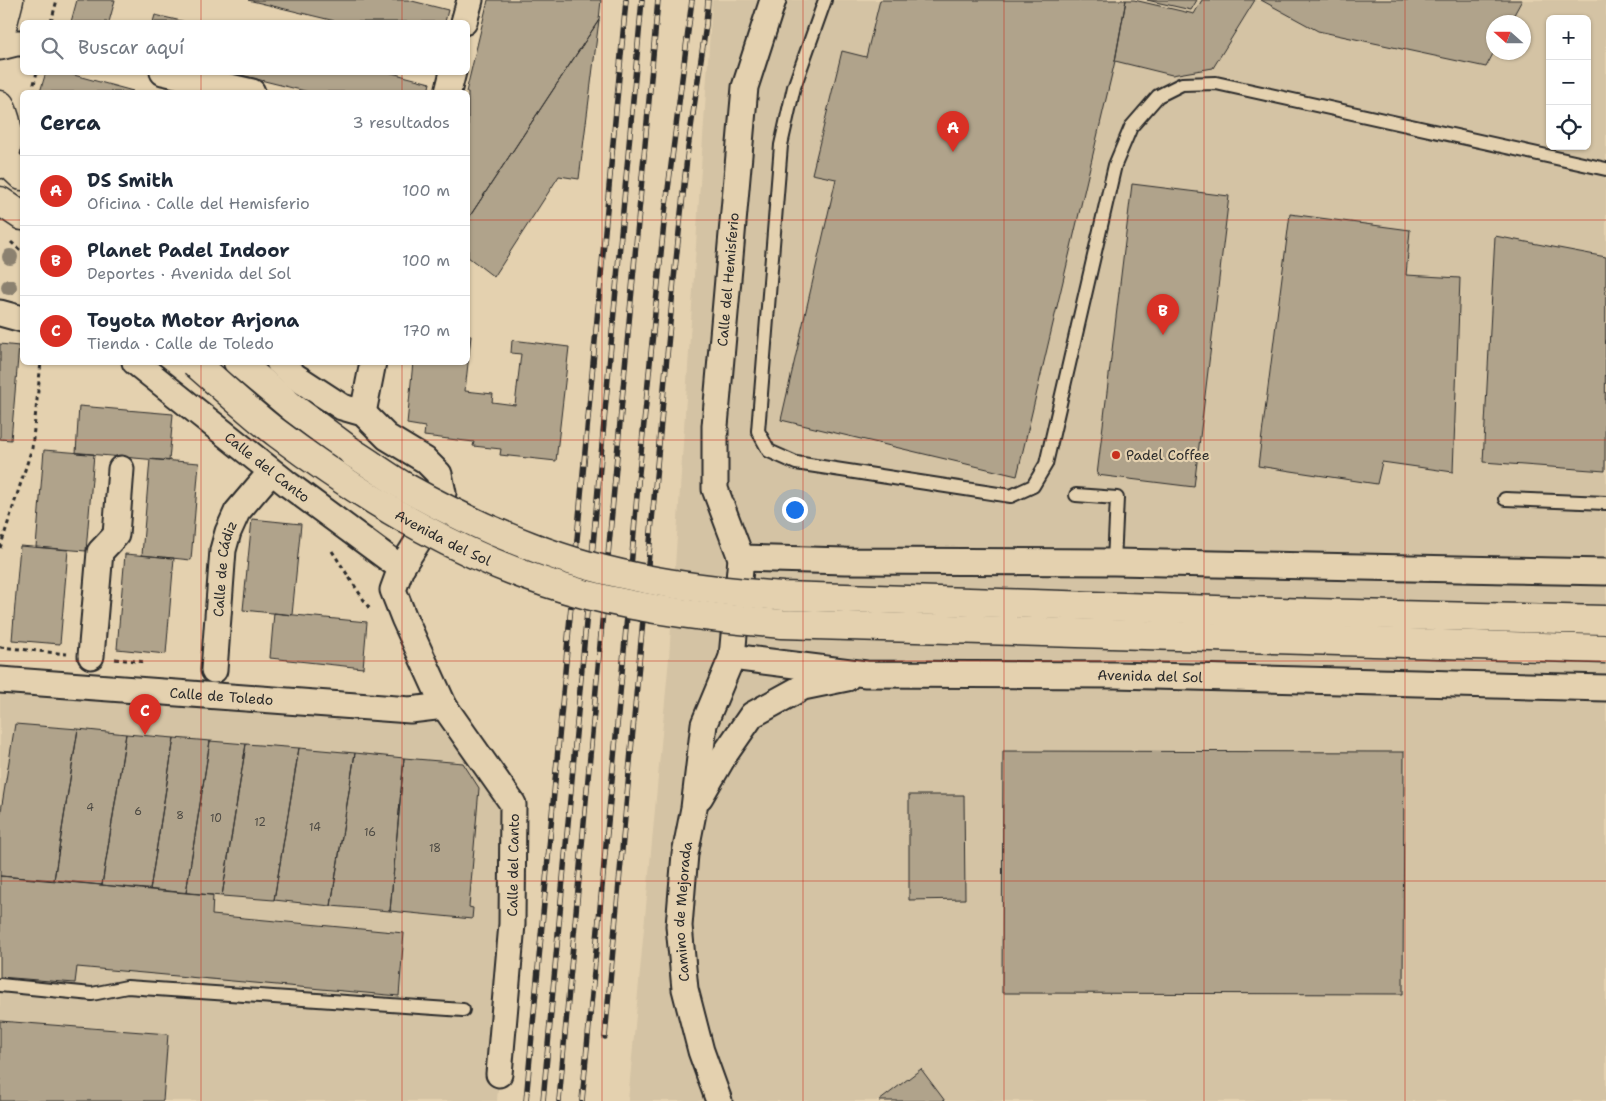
<!DOCTYPE html>
<html lang="es">
<meta charset="utf-8">
<style>
body{margin:0;font-family:"Shantell Sans",sans-serif;background:#f6f6f7;color:#1f2937}
.controls{position:absolute;right:15px;top:15px;display:grid;overflow:hidden;border-radius:8px;box-shadow:0 1px 4px #0004}
.controls button{width:45px;height:45px;display:grid;place-items:center;padding:0;border:0;border-bottom:1px solid #e0e1e3;background:#fff;color:#1f2937;font:25px sans-serif}
.compass{position:absolute;left:1486px;top:15px;width:45px;height:45px;border-radius:50%;background:#fff;box-shadow:0 1px 4px #0004;rotate:291deg}
.you{position:absolute;left:794px;top:509px;width:18px;height:18px;margin:-12px;border:4px solid #fff;border-radius:50%;background:#1a73e8;box-shadow:0 0 0 8px #1a73e833}
.badge{display:grid;place-items:center;width:32px;height:32px;border-radius:50%;background:#d93025;color:#fff;font-size:16px;font-weight:700}
.pin{position:absolute;translate:-50% -41px;filter:drop-shadow(0 1px 2px #0008)}
.pin::after{content:'';position:absolute;top:26px;width:18px;height:15px;background:inherit;clip-path:polygon(0 0,100% 0,50% 100%)}
.list{margin:0;padding:0;list-style:none}
h2{display:flex;justify-content:space-between;align-items:center;height:65px;margin:0;padding:0 20px;font-size:21px}
h2 small{font-size:16px;font-weight:400;color:#747a83}
.list li{display:grid;grid-template-columns:32px 1fr auto;gap:15px;align-items:center;box-sizing:border-box;height:70px;padding:0 20px;border-top:1px solid #e0e1e3}
.list b{display:block;font-size:19px;white-space:nowrap}
.list p{margin:0;font-size:16px;white-space:nowrap;color:#747a83}
.list em{font-size:16px;font-style:normal;color:#747a83}
.icon{flex:none;width:28px;height:28px;fill:none;stroke:currentColor;stroke-width:2;stroke-linecap:round;stroke-linejoin:round}
.map{position:relative;flex:none;width:1606px;height:1101px;overflow:hidden}
.search{position:absolute;background:#fff;box-shadow:0 1px 4px #0004;left:20px;top:20px;width:450px;height:55px;display:flex;align-items:center;gap:12px;box-sizing:border-box;padding:0 18px;border-radius:8px;color:#747a83;font-size:19px}
.panel{position:absolute;background:#fff;box-shadow:0 1px 4px #0004;left:20px;top:90px;width:450px;height:275px;border-radius:8px}
.map>svg:first-child{display:block}
.built{fill:#d4c3a4;fill-rule:evenodd}
.building{fill:#b0a38b;stroke:#2b2b2b}
.lines{fill:none;stroke-linecap:round;stroke-linejoin:round}
.lane-casing{stroke:#2b2b2b;stroke-width:16}
.street-casing{stroke:#2b2b2b;stroke-width:29}
.secondary-casing{stroke:#2b2b2b;stroke-width:31}
.primary-casing{stroke:#2b2b2b;stroke-width:31}
.path{stroke:#2b2b2b;stroke-width:3;stroke-dasharray:4 4;stroke-linecap:butt}
.lane{stroke:#e4d1af;stroke-width:12}
.street{stroke:#e4d1af;stroke-width:25}
.secondary{stroke:#e4d1af;stroke-width:28}
.primary{stroke:#e4d1af;stroke-width:28}
.rail-casing{stroke:#2b2b2b;stroke-width:5.5}
.rail{stroke:#e4d1af;stroke-width:4;stroke-dasharray:11;stroke-linecap:butt}
.secondary-bridge-casing{stroke:#2b2b2b;stroke-width:31;stroke-linecap:butt}
.secondary-bridge{stroke:#e4d1af;stroke-width:28}
.tree{fill:#8b8170}
.grid{fill:none;stroke:#c8321e;stroke-width:1;stroke-opacity:0.55}
.poi-dot{fill:#c8321e;stroke:#e4d1af;stroke-width:2}
.labels{text-anchor:middle;stroke-width:4.5;stroke-linejoin:round;paint-order:stroke}
.number-label{font-size:11px;fill:#4c4943}
.street-label{font-size:14px;fill:#2b2b2b;stroke:#e4d1af}
.poi-label{font-size:14px;fill:#2b2b2b;stroke:#e4d1af;text-anchor:start}
</style>
<div class="map">
<svg width="1606" height="1101" viewBox="0 0 1606 1101">
<rect width="100%" height="100%" fill="#e4d1af"/>
<filter id="ink" filterUnits="userSpaceOnUse"><feTurbulence type="fractalNoise" baseFrequency=".02" numOctaves="2"/><feDisplacementMap in="SourceGraphic" scale="10" xChannelSelector="R" yChannelSelector="G"/><feConvolveMatrix kernelMatrix="1 2 1 2 8 2 1 2 1" color-interpolation-filters="sRGB"/></filter>
<g filter="url(#ink)">
<path class="built" d="M 712,0 L 1606,0 L 1606,1101 L 628,1101 L 669,658 ZM 1550,19 L 1587,19 L 1587,146 L 1550,146 ZM 1494,22 L 1524,22 L 1524,52 L 1494,52 Z
M 0,680 L 444,706 L 513,804 L 512,924 L 497,1101 L 0,1101 Z"/>
<path class="building" d="M 77,0 L 115,0 L 109,22 L 71,22 Z
M 248,0 L 408,0 L 448,10 L 445,22 L 339,22 Z
M 488,0 L 601,0 L 599,20 L 468,219 L 468,92 L 466,92 Z
M 880,0 L 1126,0 L 1115,61 L 1017,476 L 781,420 L 836,179 L 812,174 L 842,51 L 866,57 Z
M 1126,0 L 1134,0 L 1194,14 L 1202,0 L 1255,0 L 1213,68 L 1172,75 L 1115,61 Z
M 1147,0 L 1197,0 L 1191,10 Z
M 1261,0 L 1522,0 L 1510,22 L 1494,22 L 1494,52 L 1486,67 L 1318,31 Z
M 155,15 L 186,22 L 153,22 Z
M 599,20 L 579,179 L 559,176 L 494,277 L 468,257 L 468,219 Z
M 46,72 L 63,72 L 133,91 L 132,92 L 40,92 Z
M 228,72 L 388,72 L 430,83 L 428,92 L 309,92 Z
M 1132,184 L 1229,196 L 1194,487 L 1097,475 Z
M 1290,214 L 1410,230 L 1406,275 L 1460,278 L 1453,472 L 1382,462 L 1377,484 L 1258,466 Z
M 1495,236 L 1606,257 L 1605,471 L 1483,462 Z
M 468,335 L 471,336 L 465,391 L 493,394 L 492,402 L 515,405 L 521,354 L 511,353 L 512,340 L 569,347 L 556,461 L 500,455 L 501,449 L 473,446 L 474,442 L 424,436 L 425,427 L 407,424 L 413,362 L 468,362 Z
M 0,344 L 19,346 L 11,440 L 0,439 Z
M 79,406 L 173,414 L 169,461 L 76,453 Z
M 44,450 L 94,454 L 86,551 L 36,547 Z
M 150,459 L 199,463 L 191,560 L 142,555 Z
M 252,519 L 301,524 L 292,615 L 243,610 Z
M 20,546 L 68,550 L 60,644 L 12,640 Z
M 125,554 L 174,558 L 166,654 L 117,649 Z
M 274,613 L 367,622 L 363,668 L 270,658 Z
M 15,724 L 78,729 L 54,880 L 0,876 L 0,817 Z
M 78,729 L 126,734 L 102,885 L 54,880 Z
M 126,734 L 174,738 L 150,890 L 102,885 Z
M 174,738 L 210,741 L 186,893 L 150,890 Z
M 210,741 L 246,744 L 222,896 L 186,893 Z
M 246,744 L 299,748 L 274,900 L 222,896 Z
M 299,748 L 355,753 L 331,906 L 274,900 Z
M 1003,751 L 1404,752 L 1403,994 L 1002,993 Z
M 355,753 L 404,758 L 390,911 L 331,906 Z
M 404,758 L 463,763 L 479,788 L 469,907 L 473,908 L 472,919 L 390,911 Z
M 909,795 L 964,795 L 965,899 L 909,900 Z
M 0,876 L 213,895 L 212,915 L 404,933 L 399,996 L 77,967 L 75,983 L 0,977 Z
M 0,1021 L 168,1034 L 163,1101 L 0,1101 Z
M 921,1069 L 945,1101 L 879,1101 Z"/>
<g class="lines">
<g class="lane-casing">
<path id="lane" d="M 825,0 L 794,87 L 781,145 L 758,431 L 769,451 L 796,463 L 1011,496 L 1033,486 L 1046,464 L 1115,165 L 1131,127 L 1158,96 L 1182,84 L 1216,83 L 1606,169
M 1076,495 L 1117,498 L 1114,562
M 1505,499 L 1606,503
M 0,985 L 92,994 L 127,987 L 463,1010"/>
</g>
<g class="street-casing">
<g id="street">
<path d="M 464,22 L 470,0"/>
<path d="M 0,47 L 16,43 L 22,43"/>
<path d="M 163,72 L 252,92"/>
<path d="M 448,92 L 453,72"/>
<path d="M 0,313 L 22,319"/>
<path id="s1" d="M 135,362 L 289,485 L 401,568"/>
<path d="M 279,362 L 296,377 L 342,407 L 363,413 L 387,437 L 425,460 L 439,474 L 443,493 L 420,538 L 401,568 L 393,590 L 404,618 L 444,706 L 513,804 L 512,924 L 499,1074"/>
<path d="M 363,413 L 373,362"/>
<path d="M 741,558 L 845,561 L 1114,562 L 1606,572"/>
<path d="M 91,656 L 100,552 L 116,535 L 121,469"/>
<path id="s2" d="M 732,657 L 866,674 L 1115,675 L 1606,688"/>
<path id="s3" d="M 214,670 L 223,550 L 228,532 L 237,512 L 265,479"/>
<path id="s4" d="M 0,680 L 410,710 L 444,706"/>
<path d="M 700,797 L 725,754 L 752,715 L 803,687 L 847,678"/>
<path id="s5" d="M 719,1101 L 701,1051 L 685,989 L 679,926 L 685,854 L 694,808 L 704,724 L 732,657 L 741,558 L 715,489 L 715,426 L 745,87 L 773,0"/>
</g>
</g>
<g class="secondary-casing">
<path id="secondary" d="M 4,159 L 22,176
M 0,201 L 22,216
M 238,362 L 293,408 L 353,453"/>
</g>
<g class="primary-casing">
<path id="primary" d="M 0,35 L 9,0
M 0,105 C 9,124 12,146 0,164"/>
</g>
<path class="path" d="M 51,22 L 57,0
M 32,92 L 37,72
M 11,242 L 22,252
M 0,548 L 32,448 L 41,362
M 332,551 L 371,611
M 0,647 L 67,654
M 115,659 L 146,662"/>
<use href="#lane" class="lane"/>
<use href="#street" class="street"/>
<use href="#secondary" class="secondary"/>
<use href="#primary" class="primary"/>
<g class="rail-casing">
<path id="rail" d="M 605,1037 L 674,279 L 688,148 L 706,25 L 708,0
M 526,1101 L 626,0
M 543,1101 L 642,0
M 559,1101 L 658,0
M 582,1101 L 625,640 L 638,483 L 665,213 L 692,0"/>
</g>
<use href="#rail" class="rail"/>
<g class="secondary-bridge-casing">
<g id="secondary-bridge">
<path id="s6" d="M 194,362 C 222,386 249,412 278,434 C 370,503 471,564 584,594 C 648,611 716,618 782,624 L 1606,649"/>
<path d="M 353,453 C 371,464 388,477 407,488 C 446,510 488,530 530,546 C 610,578 698,590 783,596 L 1311,613 L 1606,620"/>
</g>
</g>
<use href="#secondary-bridge" class="secondary-bridge"/>
</g>
<g class="tree">
<circle cx="10" cy="257" r="8"/>
<circle cx="9" cy="287" r="8"/>
</g>
</g>
<path class="grid" d="M 201,0 L 201,22M 402,0 L 402,22M 602,0 L 602,1101M 803,0 L 803,1101M 1004,0 L 1004,1101M 1204,0 L 1204,1101M 1405,0 L 1405,1101M 201,72 L 201,92M 402,72 L 402,92M 0,220 L 22,220M 468,220 L 1606,220M 201,362 L 201,1101M 402,362 L 402,1101M 0,440 L 1606,440M 0,661 L 1606,661M 0,881 L 1606,881"/>
<circle class="poi-dot" cx="1116" cy="455" r="5"/>
<g class="labels">
<g class="number-label">
<text x="90" y="811">4</text>
<text x="138" y="815">6</text>
<text x="180" y="819">8</text>
<text x="216" y="822">10</text>
<text x="260" y="826">12</text>
<text x="315" y="831">14</text>
<text x="370" y="836">16</text>
<text x="435" y="852">18</text>
</g>
<g class="street-label">
<text dy="5" stroke="none"><textPath href="#s5" startOffset="840">Calle del Hemisferio</textPath></text>
<text dy="5" stroke="none"><textPath href="#s1" startOffset="169">Calle del Canto</textPath></text>
<text dy="5" stroke="none"><textPath href="#s6" startOffset="306">Avenida del Sol</textPath></text>
<text dy="5" stroke="none"><textPath href="#s3" startOffset="102">Calle de Cádiz</textPath></text>
<text dy="5" stroke="none"><textPath href="#s2" startOffset="419">Avenida del Sol</textPath></text>
<text dy="5" stroke="none"><textPath href="#s4" startOffset="222">Calle de Toledo</textPath></text>
<text transform="translate(513 865) rotate(-89)" y="5">Calle del Canto</text>
<text dy="5" stroke="none"><textPath href="#s5" startOffset="195">Camino de Mejorada</textPath></text>
</g>
<g class="poi-label">
<text x="1126" y="460">Padel Coffee</text>
</g>
</g>
</svg>
<div class="controls">
<button>+</button>
<button>−</button>
<button><svg class="icon" aria-label="locate" viewBox="0 0 24 24"><circle cx="12" cy="12" r="6"/><path d="M12 2v4M12 18v4M2 12h4M18 12h4"/></svg></button>
</div>
<svg class="compass" viewBox="-18 -18 36 36"><path d="M0-13l5 13h-10z" fill="#e53935"/><path d="M0 13l5-13h-10z" fill="#747a83"/></svg>
<div class="you"></div>
<div class="pin badge" style="left:953px;top:152px">A</div>
<div class="pin badge" style="left:1163px;top:335px">B</div>
<div class="pin badge" style="left:145px;top:735px">C</div>
<div class="search"><svg class="icon" aria-label="search" viewBox="0 0 24 24"><circle cx="10" cy="10" r="6"/><path d="M15 15l6 6"/></svg>Buscar aquí</div>
<section class="panel">
<h2>Cerca<small>3 resultados</small></h2>
<ul class="list">
<li><span class="badge">A</span><div><b>DS Smith</b><p>Oficina · Calle del Hemisferio</p></div><em>100 m</em></li>
<li><span class="badge">B</span><div><b>Planet Padel Indoor</b><p>Deportes · Avenida del Sol</p></div><em>100 m</em></li>
<li><span class="badge">C</span><div><b>Toyota Motor Arjona</b><p>Tienda · Calle de Toledo</p></div><em>170 m</em></li>
</ul>
</section>
</div>
